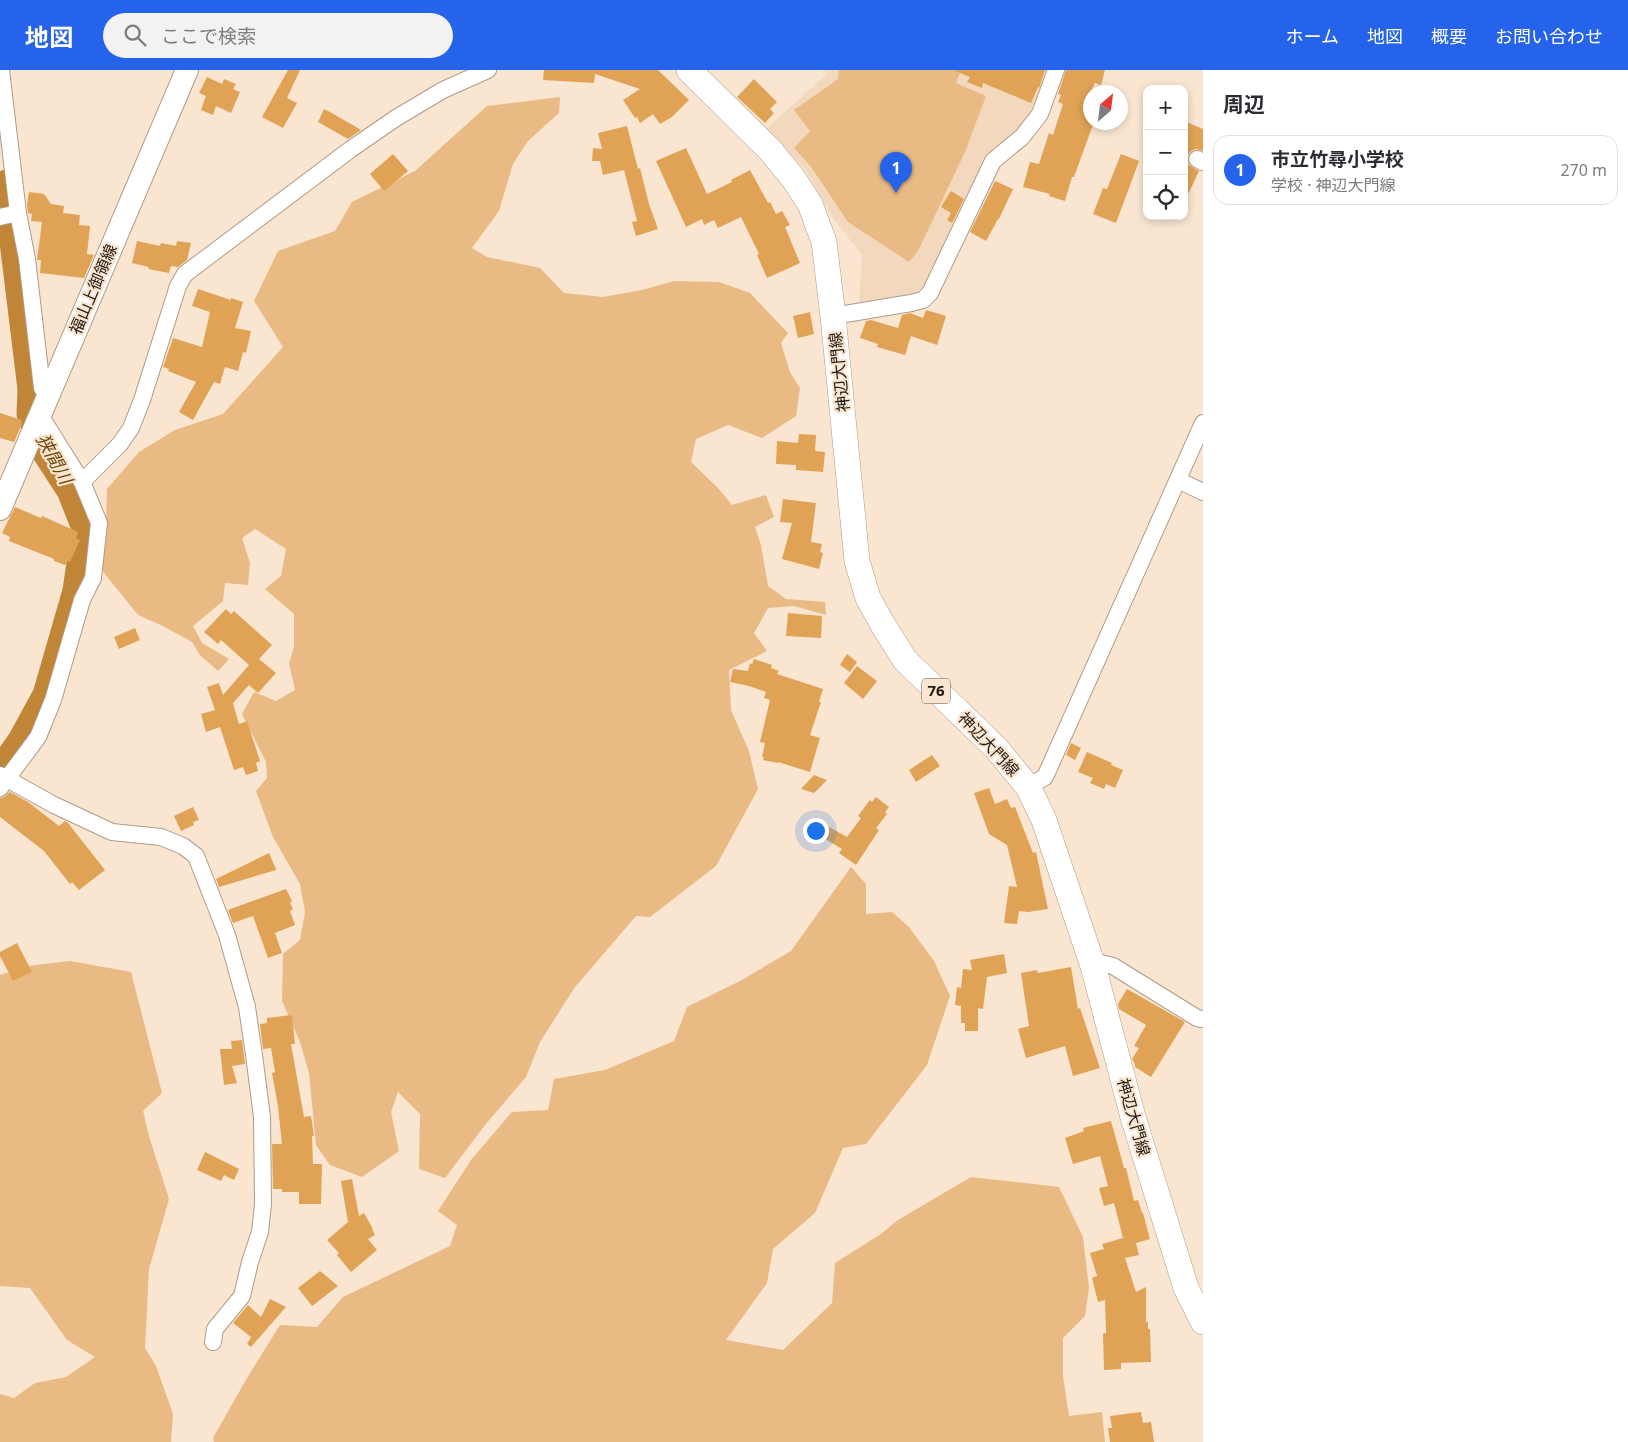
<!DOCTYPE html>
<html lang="ja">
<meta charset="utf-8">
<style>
body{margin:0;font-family:"Noto Sans","Noto Sans JP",sans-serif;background:#f2f2f3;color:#2b2b33}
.controls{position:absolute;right:15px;top:15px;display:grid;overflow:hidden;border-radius:10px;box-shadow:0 2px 8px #0003}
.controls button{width:45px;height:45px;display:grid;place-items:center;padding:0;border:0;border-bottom:1px solid #e1e1e2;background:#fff;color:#2b2b33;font:25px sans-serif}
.compass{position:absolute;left:1083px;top:15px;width:45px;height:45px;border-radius:50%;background:#fff;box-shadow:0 2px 8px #0003;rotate:28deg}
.you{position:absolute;left:815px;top:760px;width:18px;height:18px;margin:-12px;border:4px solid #fff;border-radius:50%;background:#1a73e8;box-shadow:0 0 0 8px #1a73e833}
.badge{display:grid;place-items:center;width:32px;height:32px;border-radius:50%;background:#2563eb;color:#fff;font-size:16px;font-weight:700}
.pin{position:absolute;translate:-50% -41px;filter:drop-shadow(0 1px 2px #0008)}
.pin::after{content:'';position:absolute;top:26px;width:18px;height:15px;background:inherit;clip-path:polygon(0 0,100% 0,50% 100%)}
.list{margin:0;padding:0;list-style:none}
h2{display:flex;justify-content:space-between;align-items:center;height:65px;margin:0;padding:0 20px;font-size:21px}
h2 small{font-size:16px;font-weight:400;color:#7c7c81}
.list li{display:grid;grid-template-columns:32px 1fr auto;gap:15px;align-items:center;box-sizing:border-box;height:70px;margin:0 10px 10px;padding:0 10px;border:1px solid #e1e1e2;border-radius:15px}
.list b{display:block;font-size:19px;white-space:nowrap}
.list p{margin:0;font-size:16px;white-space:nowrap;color:#7c7c81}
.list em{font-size:16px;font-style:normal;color:#7c7c81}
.icon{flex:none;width:28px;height:28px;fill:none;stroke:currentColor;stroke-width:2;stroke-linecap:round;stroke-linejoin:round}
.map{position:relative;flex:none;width:1203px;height:1372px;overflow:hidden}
header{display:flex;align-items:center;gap:30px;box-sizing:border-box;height:70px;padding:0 25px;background:#2563eb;color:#fff}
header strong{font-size:24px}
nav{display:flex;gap:28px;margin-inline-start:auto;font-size:18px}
.search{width:350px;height:45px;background:#f2f2f3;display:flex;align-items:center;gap:12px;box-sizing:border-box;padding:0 18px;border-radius:28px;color:#7c7c81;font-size:19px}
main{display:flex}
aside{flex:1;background:#fff}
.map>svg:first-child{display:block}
.built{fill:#f2d9bd}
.green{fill:#e9ba84}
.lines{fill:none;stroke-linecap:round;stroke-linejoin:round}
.river{stroke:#c18537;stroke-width:29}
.building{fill:#e0a356}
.minor-casing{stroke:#ae9c88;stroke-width:18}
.secondary-casing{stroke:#ae9c88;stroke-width:24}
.primary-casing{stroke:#ae9c88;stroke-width:26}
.minor{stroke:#fff;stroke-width:16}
.secondary{stroke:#fff;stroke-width:22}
.primary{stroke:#fff;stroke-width:25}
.labels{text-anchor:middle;stroke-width:4.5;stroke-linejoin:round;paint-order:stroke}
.shield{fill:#f9e5d0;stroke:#62574b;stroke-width:1}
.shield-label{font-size:15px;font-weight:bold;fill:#211a12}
.street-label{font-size:16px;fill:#211a12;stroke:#f9e5d0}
.water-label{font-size:18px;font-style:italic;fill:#6d4506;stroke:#f9e5d0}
</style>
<header>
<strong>地図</strong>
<div class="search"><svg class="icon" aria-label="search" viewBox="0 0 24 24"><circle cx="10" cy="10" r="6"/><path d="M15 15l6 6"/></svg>ここで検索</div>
<nav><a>ホーム</a><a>地図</a><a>概要</a><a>お問い合わせ</a></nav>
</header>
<main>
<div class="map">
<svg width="1203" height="1372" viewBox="0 0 1203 1372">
<rect width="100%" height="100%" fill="#f9e5d0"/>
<path class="built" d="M 822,0 L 1050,0 L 1036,44 L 986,94 L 930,215 L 913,228 L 859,237 L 862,185 L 833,148 L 805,99 L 766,59 L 828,3 Z"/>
<path class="green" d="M 839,0 L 961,0 L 956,13 L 986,26 L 965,82 L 918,181 L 909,192 L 848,152 L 811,97 L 794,78 L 810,61 L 794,40 L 838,9 Z
M 560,27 L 559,43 L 528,71 L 513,94 L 499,141 L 472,178 L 487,187 L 540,198 L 564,223 L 603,227 L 642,220 L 674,211 L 719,212 L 750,223 L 788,263 L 781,273 L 790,302 L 800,318 L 796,346 L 762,368 L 728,355 L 696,369 L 691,392 L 718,418 L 732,435 L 766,425 L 774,447 L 755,457 L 761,475 L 768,516 L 786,529 L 825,532 L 826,545 L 794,536 L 768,538 L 754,563 L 767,581 L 729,600 L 731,640 L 749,681 L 758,719 L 716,796 L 650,847 L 636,846 L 575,917 L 540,972 L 526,1007 L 485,1055 L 445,1108 L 419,1099 L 420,1044 L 398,1022 L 391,1042 L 399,1081 L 362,1107 L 330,1095 L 316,1075 L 309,1003 L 300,972 L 282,931 L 283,884 L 300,870 L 305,842 L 300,814 L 273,767 L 256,721 L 267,708 L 266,692 L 242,644 L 254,622 L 276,631 L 295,620 L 289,593 L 294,577 L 294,544 L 265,519 L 281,506 L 286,479 L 255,459 L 242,468 L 250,493 L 248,515 L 225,513 L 223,531 L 193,556 L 202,573 L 229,589 L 218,601 L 200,585 L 192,572 L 163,556 L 138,545 L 100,498 L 106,456 L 107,419 L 139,382 L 175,360 L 223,344 L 283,277 L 254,231 L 278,181 L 335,161 L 352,132 L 415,101 L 487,36 Z
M 851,797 L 866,814 L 866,844 L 892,842 L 909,857 L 934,891 L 950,926 L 927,995 L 866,1074 L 843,1078 L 815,1143 L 773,1179 L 767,1213 L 726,1270 L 783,1280 L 832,1233 L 835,1193 L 881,1164 L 898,1150 L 971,1107 L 1059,1117 L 1083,1167 L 1089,1218 L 1085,1246 L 1063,1268 L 1063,1306 L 1069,1346 L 1102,1342 L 1105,1372 L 214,1372 L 213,1368 L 247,1308 L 280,1255 L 317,1257 L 343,1227 L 450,1176 L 457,1155 L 438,1141 L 471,1090 L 512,1042 L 548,1040 L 554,1009 L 605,1000 L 674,971 L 687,937 L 740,911 L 791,881 Z
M 70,891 L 131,902 L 162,1023 L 143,1041 L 149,1066 L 169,1129 L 149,1199 L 145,1278 L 156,1296 L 173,1344 L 171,1372 L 0,1372 L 0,1324 L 14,1328 L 35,1313 L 66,1307 L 95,1287 L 67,1270 L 30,1218 L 0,1216 L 0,905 L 28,896 Z"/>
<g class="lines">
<path class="river" d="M 0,702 L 22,671 L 47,625 L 77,521 L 86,458 L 71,420 L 47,383 L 31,344 L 32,319 L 7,114"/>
</g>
<path class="building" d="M 288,0 L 300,0 L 287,28 L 297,33 L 283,58 L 262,47 Z
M 544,0 L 658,0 L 689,30 L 672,47 L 660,54 L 653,44 L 640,53 L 637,47 L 635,48 L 623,30 L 640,19 L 595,4 L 594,13 L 543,10 Z
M 953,0 L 1045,0 L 1039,18 L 1038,17 L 1031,33 L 983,13 L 982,18 L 967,12 L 970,7 Z
M 1066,0 L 1105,0 L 1101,15 L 1095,13 L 1090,22 L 1085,42 L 1090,43 L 1090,52 L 1094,52 L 1074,107 L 1072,107 L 1065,131 L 1049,126 L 1050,124 L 1023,117 L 1030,92 L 1039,94 L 1049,63 L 1053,65 L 1063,34 L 1058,32 L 1061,25 L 1058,24 Z
M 207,7 L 222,14 L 224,9 L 236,14 L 233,19 L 240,22 L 231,43 L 216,36 L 213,45 L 201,40 L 206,26 L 199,23 Z
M 754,9 L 777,32 L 770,39 L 774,43 L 765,53 L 737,27 Z
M 324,39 L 332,43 L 361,60 L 348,69 L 318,52 Z
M 1184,51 L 1203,59 L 1203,81 L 1196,79 L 1191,81 L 1188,85 L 1187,90 L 1189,95 L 1199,101 L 1184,133 Z
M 627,56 L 638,99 L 640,98 L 649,134 L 658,159 L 636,166 L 632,152 L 637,151 L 624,100 L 603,105 L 600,91 L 592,91 L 593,78 L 602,79 L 598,63 Z
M 686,78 L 707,124 L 732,112 L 731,110 L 750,100 L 768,133 L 770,132 L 776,144 L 782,141 L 790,155 L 785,157 L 800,193 L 767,208 L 757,185 L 759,184 L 741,147 L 718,158 L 714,150 L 704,155 L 702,149 L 686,157 L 656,91 Z
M 393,84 L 408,101 L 384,121 L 370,104 Z
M 1121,84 L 1139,91 L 1116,153 L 1093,144 L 1103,118 L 1107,119 Z
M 995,111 L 1013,119 L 999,149 L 998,149 L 986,171 L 970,162 Z
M 951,121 L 964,129 L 952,153 L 947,150 L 951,143 L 941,137 Z
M 29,122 L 44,124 L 51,134 L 64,136 L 63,143 L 80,145 L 79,155 L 90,156 L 87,184 L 94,185 L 84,208 L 40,203 L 41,190 L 37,190 L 42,152 L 31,151 L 32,144 L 28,143 L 27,135 Z
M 137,171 L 160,176 L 161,173 L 176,176 L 177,171 L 191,173 L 187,190 L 178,197 L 171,196 L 169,203 L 148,199 L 149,197 L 132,193 Z
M 198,219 L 231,230 L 231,228 L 243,232 L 235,258 L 251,261 L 246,283 L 243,282 L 238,301 L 225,297 L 220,314 L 214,312 L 193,350 L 179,342 L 196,312 L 168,301 L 169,299 L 163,297 L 173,268 L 202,277 L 210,242 L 192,236 Z
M 926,240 L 946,246 L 937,275 L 911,266 L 905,285 L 877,277 L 878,274 L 860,268 L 866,251 L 871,250 L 898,258 L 902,245 L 910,243 L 923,248 Z
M 810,242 L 814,264 L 798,268 L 793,246 Z
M 0,343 L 22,350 L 21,353 L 22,354 L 14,372 L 0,368 Z
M 799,364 L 816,365 L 815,381 L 825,382 L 823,402 L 796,400 L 796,395 L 776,394 L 777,371 L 798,373 Z
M 783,429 L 816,433 L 811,472 L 822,474 L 820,482 L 823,483 L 819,499 L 782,489 L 792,453 L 780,452 Z
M 15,437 L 41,448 L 42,446 L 78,462 L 76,468 L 80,470 L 70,492 L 67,491 L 65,495 L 54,491 L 54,489 L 9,471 L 10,467 L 2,463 Z
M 226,539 L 231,544 L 234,541 L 272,575 L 259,589 L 276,603 L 258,623 L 249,615 L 233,633 L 239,654 L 247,651 L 260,691 L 256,693 L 258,701 L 246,705 L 243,697 L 234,700 L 220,657 L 206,662 L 201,644 L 215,640 L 207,617 L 219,613 L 223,625 L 249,595 L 221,570 L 218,574 L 204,562 Z
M 788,543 L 822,546 L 821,568 L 786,566 Z
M 135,558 L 140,570 L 119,579 L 114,567 Z
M 847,584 L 857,592 L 850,602 L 840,595 Z
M 754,589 L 772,595 L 771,598 L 779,601 L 777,604 L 823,619 L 819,632 L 821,632 L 810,665 L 820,668 L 810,702 L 778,692 L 778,693 L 763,690 L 764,687 L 762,687 L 765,673 L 760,672 L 770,630 L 764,628 L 766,622 L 749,616 L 730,612 L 733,599 L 748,601 L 750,593 L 752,594 Z
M 857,596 L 877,611 L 863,629 L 844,613 Z
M 1071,673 L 1081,678 L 1075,690 L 1066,685 Z
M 1087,682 L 1112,693 L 1111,695 L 1123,700 L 1115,718 L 1106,714 L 1104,719 L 1090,713 L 1093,708 L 1078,702 Z
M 932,685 L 940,696 L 916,712 L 909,700 Z
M 814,705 L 827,710 L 814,723 L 801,719 Z
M 989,718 L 995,734 L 1007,729 L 1011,738 L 1015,737 L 1033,783 L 1036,782 L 1048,839 L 1028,842 L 1019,841 L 1017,854 L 1004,853 L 1009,816 L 1017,817 L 1007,775 L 989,764 L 974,723 Z
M 10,722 L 28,732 L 59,756 L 65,751 L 68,753 L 105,800 L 79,820 L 72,812 L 70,814 L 44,781 L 0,747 L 0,728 L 4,727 Z
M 876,727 L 889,737 L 885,742 L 887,744 L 876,758 L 879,760 L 856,795 L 839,783 L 842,779 L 814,762 L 820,752 L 847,767 L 861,748 L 858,746 L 870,730 L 872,732 Z
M 193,737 L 199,750 L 193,752 L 194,755 L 181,761 L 174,746 Z
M 269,783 L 276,799 L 276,800 L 219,817 L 216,809 Z
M 286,819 L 292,831 L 290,833 L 293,839 L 290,841 L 295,855 L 275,863 L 282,883 L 268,888 L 253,846 L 233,853 L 228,840 Z
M 17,873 L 32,902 L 13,911 L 0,886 L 0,882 Z
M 1004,884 L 1007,903 L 987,907 L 983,939 L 978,938 L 978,961 L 965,961 L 965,953 L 961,953 L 961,936 L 955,935 L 957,917 L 961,918 L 963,899 L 972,900 L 970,890 Z
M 1071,897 L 1078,939 L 1080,938 L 1100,998 L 1073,1006 L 1065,976 L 1026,988 L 1018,959 L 1029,956 L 1021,903 L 1037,900 L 1038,903 Z
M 1127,919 L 1185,952 L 1151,1007 L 1135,997 L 1135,994 L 1132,989 L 1139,978 L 1134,976 L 1146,955 L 1119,939 L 1118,934 Z
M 292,945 L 295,974 L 291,974 L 304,1047 L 311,1046 L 314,1066 L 312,1066 L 313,1094 L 322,1094 L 321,1134 L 299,1134 L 299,1122 L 282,1122 L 282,1119 L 273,1119 L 272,1074 L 282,1074 L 278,1036 L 272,1003 L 275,1002 L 271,978 L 263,979 L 260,954 L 267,953 L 267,948 Z
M 242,970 L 245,994 L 232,996 L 237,1013 L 224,1015 L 220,979 L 232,979 L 231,971 Z
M 1111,1051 L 1124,1098 L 1126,1098 L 1134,1131 L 1138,1130 L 1142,1143 L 1143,1143 L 1150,1169 L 1136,1173 L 1139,1185 L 1125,1188 L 1136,1222 L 1146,1217 L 1146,1252 L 1148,1252 L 1148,1259 L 1150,1259 L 1151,1292 L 1121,1293 L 1121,1299 L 1104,1300 L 1103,1264 L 1106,1263 L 1106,1260 L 1105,1230 L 1098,1232 L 1092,1208 L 1097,1206 L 1090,1183 L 1104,1179 L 1102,1174 L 1123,1168 L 1114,1133 L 1104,1136 L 1099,1118 L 1108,1116 L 1100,1086 L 1073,1094 L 1065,1068 L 1084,1061 L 1083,1058 Z
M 205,1082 L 239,1099 L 234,1110 L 224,1105 L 221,1111 L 197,1100 Z
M 352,1109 L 359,1146 L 364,1143 L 373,1159 L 372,1159 L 375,1165 L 368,1169 L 377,1180 L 351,1202 L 337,1185 L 339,1183 L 327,1170 L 348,1152 L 341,1111 Z
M 320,1201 L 338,1216 L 312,1236 L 298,1218 Z
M 270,1229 L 286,1237 L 251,1277 L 247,1274 L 251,1267 L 233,1253 L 248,1235 L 261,1247 Z
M 1141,1342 L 1143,1353 L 1151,1352 L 1154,1372 L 1110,1372 L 1108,1358 L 1112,1358 L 1110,1346 Z"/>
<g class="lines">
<g class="minor-casing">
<path id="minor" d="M 1,0 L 18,143 L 27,189 L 42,318 L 48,324
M 1197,89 L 1203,92
M 0,147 L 18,143
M 833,246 L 911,233 L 923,230 L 930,223 L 993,91 L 1022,67 L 1040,44 L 1056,0
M 1178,410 L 1203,422
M 82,412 L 120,374 L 131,358 L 142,330 L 178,216 L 185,204 L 351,79 L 396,48 L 443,20 L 488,0
M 0,705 L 54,735 L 112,762 L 161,767 L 183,776 L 196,786 L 227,865 L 247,937 L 254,985 L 262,1047 L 263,1134 L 260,1162 L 250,1192 L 242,1226 L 215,1259 L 213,1272
M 1028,717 L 1045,707 L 1203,353
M 0,718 L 38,667 L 53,630 L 82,530 L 93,508 L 99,453 L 82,412 L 40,345
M 1093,896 L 1101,893 L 1113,896 L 1197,948 L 1203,949"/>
</g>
<g class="secondary-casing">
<path id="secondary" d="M 0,439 L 187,0"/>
</g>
<g class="primary-casing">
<path id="primary" d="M 689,0 L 770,80 L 793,108 L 810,134 L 824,172 L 833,246 L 857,491 L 868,528 L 883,555 L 905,590 L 996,678 L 1028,717 L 1044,750 L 1093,896 L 1133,1047 L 1186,1218 L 1203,1252"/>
</g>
<use href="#minor" class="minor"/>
<use href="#secondary" class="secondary"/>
<use href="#primary" class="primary"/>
</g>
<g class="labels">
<rect class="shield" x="922" y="608.5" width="28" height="25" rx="4"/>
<g class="shield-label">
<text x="936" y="626">76</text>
</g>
<g class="street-label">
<text transform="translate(93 219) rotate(-67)" y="6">福山上御領線</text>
<text transform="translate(839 302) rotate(-96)" y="6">神辺大門線</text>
<text transform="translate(989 674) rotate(47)" y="6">神辺大門線</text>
<text transform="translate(1134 1047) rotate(74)" y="6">神辺大門線</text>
</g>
<g class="water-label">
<text transform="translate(54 389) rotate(61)" y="6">狭間川</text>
</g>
</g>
</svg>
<div class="controls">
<button>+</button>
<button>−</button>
<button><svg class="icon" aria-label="locate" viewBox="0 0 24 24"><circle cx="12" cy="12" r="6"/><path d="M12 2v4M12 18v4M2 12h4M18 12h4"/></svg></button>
</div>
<svg class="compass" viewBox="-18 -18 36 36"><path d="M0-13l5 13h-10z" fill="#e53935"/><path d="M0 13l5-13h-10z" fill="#7c7c81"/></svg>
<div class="you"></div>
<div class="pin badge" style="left:896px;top:123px">1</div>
</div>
<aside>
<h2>周辺<small></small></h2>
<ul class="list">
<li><span class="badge">1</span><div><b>市立竹尋小学校</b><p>学校 · 神辺大門線</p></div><em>270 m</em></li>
</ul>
</aside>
</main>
